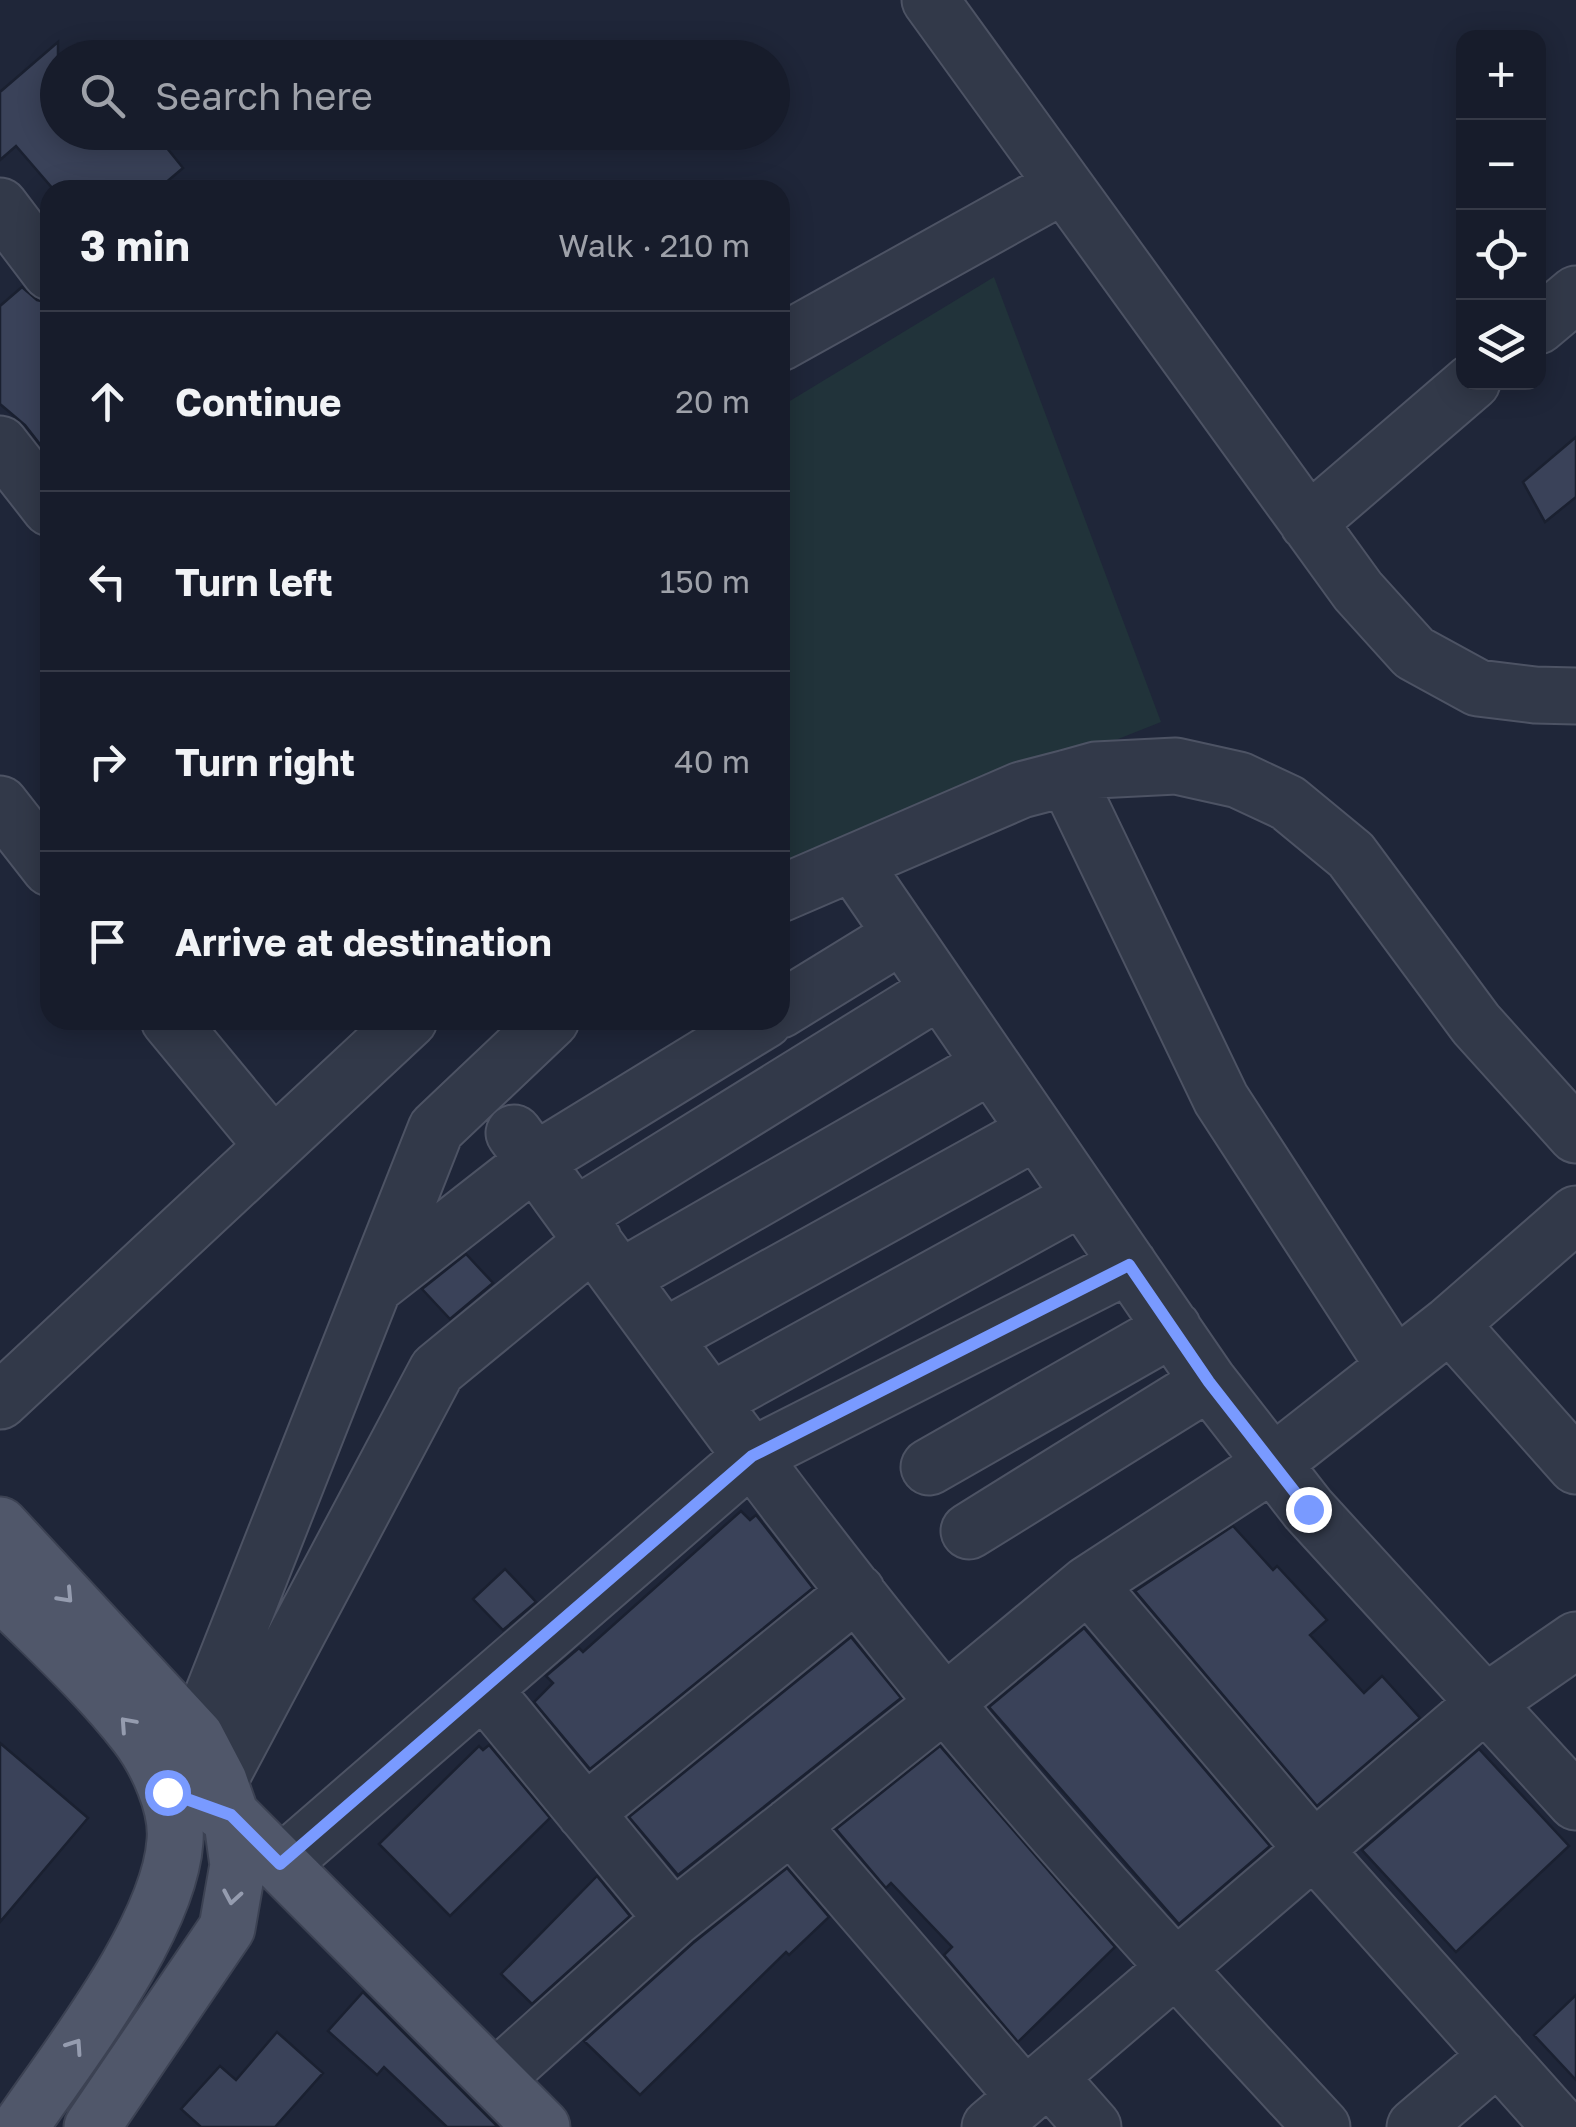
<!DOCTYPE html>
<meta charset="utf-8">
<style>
body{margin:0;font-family:"Golos Text",sans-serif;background:#242937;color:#f1f3f6}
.controls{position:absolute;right:30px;top:30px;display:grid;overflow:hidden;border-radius:20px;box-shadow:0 5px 25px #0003}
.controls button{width:90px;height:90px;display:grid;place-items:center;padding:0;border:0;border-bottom:2px solid #363a47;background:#171c2b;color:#f1f3f6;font:50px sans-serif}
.stop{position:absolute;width:30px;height:30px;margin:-22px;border:8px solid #799aff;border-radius:50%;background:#fff}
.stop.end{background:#799aff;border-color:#fff;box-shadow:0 2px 10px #0008}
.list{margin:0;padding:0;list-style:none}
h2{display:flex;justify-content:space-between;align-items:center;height:130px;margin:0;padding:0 40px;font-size:42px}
h2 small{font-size:32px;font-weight:400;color:#9ea1a9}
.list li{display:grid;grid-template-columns:65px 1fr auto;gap:30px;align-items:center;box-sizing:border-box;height:180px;padding:0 40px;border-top:2px solid #363a47}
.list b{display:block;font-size:38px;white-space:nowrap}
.list em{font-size:32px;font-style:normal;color:#9ea1a9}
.icon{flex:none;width:55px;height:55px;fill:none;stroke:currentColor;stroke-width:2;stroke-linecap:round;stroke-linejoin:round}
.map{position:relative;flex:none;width:1576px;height:2127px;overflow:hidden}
.search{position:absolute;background:#171c2b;box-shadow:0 5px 25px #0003;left:40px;top:40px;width:750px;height:110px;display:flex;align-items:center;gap:25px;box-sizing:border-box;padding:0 35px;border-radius:55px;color:#9ea1a9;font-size:38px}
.panel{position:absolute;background:#171c2b;box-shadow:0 5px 25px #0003;left:40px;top:180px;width:750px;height:850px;border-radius:30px}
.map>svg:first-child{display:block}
.green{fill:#21333a}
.building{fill:#3a4259;stroke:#1a2030;stroke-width:2.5}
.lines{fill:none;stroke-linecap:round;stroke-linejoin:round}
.minor-casing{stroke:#4d5364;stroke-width:59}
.major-casing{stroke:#3c4253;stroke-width:59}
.minor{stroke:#323949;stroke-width:55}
.major{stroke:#50576a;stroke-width:55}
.oneway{stroke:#959caf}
.route{stroke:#799aff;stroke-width:12}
</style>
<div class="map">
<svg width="1576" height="2127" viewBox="0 0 1576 2127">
<rect width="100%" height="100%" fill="#1f2639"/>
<path class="green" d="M 994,277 L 1161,722 L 780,873 L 780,407 Z"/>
<path class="building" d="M 58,42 L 58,132 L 154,132 L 183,168 L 157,190 L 54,190 L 16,146 L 0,160 L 0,92 Z
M 22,287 L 37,300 L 50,303 L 50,457 L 25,425 L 0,404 L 0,306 Z
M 1576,437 L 1576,497 L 1545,522 L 1523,482 Z
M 466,1254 L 493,1283 L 450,1319 L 422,1289 Z
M 741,1511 L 750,1520 L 756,1515 L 813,1588 L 590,1769 L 534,1702 L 553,1683 L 546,1676 L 579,1648 L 583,1652 Z
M 1233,1526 L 1273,1570 L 1277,1566 L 1327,1620 L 1310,1635 L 1364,1693 L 1382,1676 L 1420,1718 L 1317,1806 L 1135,1591 Z
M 505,1569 L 536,1602 L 503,1630 L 473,1599 Z
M 1084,1628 L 1270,1846 L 1179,1924 L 989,1707 Z
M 851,1637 L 901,1698 L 678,1875 L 629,1817 Z
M 0,1743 L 88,1818 L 0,1922 Z
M 489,1745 L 550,1818 L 450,1916 L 379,1844 L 479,1746 L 483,1750 Z
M 940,1746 L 1115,1947 L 1018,2042 L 944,1955 L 952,1947 L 891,1883 L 886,1888 L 836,1829 Z
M 1479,1749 L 1569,1846 L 1456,1952 L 1362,1850 Z
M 787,1868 L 829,1917 L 789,1955 L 786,1952 L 640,2095 L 584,2041 L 693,1943 Z
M 597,1876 L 630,1916 L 532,2004 L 501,1974 Z
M 363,1992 L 498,2127 L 447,2127 L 384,2067 L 377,2075 L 328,2031 Z
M 1576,1995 L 1576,2080 L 1534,2035 Z
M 277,2032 L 323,2073 L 275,2127 L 201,2127 L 181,2109 L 220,2066 L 236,2080 Z"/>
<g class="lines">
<g class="minor-casing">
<path id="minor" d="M 930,0 L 1358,591 L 1414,653 L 1478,688 L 1535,695 L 1576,696
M 0,206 L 50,272
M 1538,326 L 1576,294
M 780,343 L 1062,186
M 0,444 L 50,508
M 1308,523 L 1472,382
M 1067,778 L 1221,1099 L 1395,1367
M 0,804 L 50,868
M 853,863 L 1209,1382 L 1308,1509 L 1576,1802
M 780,894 L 1021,790 L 1067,778 L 1096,770 L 1176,766 L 1239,780 L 1288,803 L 1351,855 L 1476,1024 L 1576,1135
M 780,1010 L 902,935
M 169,1020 L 273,1146
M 514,1133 C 654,1325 793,1519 944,1702 C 1065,1848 1193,1988 1322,2127
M 575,1216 L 940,990
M 620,1278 L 991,1065
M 375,1286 L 535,1161 L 765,1020
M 1450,1324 L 1576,1466
M 664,1337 L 1037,1131
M 0,1401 L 409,1020
M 711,1401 L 1082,1197
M 929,1467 L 1173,1328
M 969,1531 L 1209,1382
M 1088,1584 L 1314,1850 L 1561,2127
M 484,1690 L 673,1919
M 196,1737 L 436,1129 L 551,1020
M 219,1781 L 437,1370 L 594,1241
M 585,1813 L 857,1592
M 791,1825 L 1025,2097
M 280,1865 L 752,1456 L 1129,1265
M 1049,2077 L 1093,2127
M 495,2079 L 673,1919 L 945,1703 L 1088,1584 L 1272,1464 L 1450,1324 L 1576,1214
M 990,2127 L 1485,1703 L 1576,1640
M 1415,2127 L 1498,2056"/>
</g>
<g class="major-casing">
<path id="major" d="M 0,1525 L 196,1737 L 219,1781 L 231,1815 L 238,1865 L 227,1928 L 92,2127
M 0,1591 C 46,1637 97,1683 137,1735 C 157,1761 178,1807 175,1841 C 169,1928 70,2054 20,2127
M 222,1812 L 231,1815 L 542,2127"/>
</g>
<use href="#minor" class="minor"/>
<use href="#major" class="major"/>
</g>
<defs><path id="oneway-chevron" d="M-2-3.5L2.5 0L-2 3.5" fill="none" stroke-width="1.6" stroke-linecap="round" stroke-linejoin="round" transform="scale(2.5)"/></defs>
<g class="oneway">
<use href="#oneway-chevron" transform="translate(66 1596) rotate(47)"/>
<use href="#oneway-chevron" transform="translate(127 1724) rotate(-132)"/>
<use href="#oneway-chevron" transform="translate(232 1897) rotate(100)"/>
<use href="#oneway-chevron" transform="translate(75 2046) rotate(-56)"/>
</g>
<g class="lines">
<path class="route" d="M 167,1792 L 231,1815 L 280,1864 L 752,1456 L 1129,1265 L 1209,1382 L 1308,1509"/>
</g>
</svg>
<div class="controls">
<button>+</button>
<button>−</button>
<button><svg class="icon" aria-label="locate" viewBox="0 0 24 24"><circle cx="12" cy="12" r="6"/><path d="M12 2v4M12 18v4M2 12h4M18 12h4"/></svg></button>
<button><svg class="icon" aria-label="layers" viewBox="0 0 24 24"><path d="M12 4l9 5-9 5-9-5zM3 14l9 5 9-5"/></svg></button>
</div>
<div class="stop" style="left:167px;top:1792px"></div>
<div class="stop end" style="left:1308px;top:1509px"></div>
<div class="search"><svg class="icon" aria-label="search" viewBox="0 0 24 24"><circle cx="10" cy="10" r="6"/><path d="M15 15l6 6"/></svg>Search here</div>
<section class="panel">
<h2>3 min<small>Walk · 210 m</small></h2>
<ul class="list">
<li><svg class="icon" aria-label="ahead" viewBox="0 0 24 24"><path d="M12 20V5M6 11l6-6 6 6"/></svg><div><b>Continue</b></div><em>20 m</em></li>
<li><svg class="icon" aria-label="left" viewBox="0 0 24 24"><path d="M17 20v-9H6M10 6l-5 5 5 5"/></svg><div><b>Turn left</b></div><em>150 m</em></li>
<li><svg class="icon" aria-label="right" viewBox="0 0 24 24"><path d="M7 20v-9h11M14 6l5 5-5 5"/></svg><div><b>Turn right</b></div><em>40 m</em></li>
<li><svg class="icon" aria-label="arrive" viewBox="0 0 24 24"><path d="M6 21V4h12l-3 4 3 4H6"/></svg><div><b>Arrive at destination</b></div></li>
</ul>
</section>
</div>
